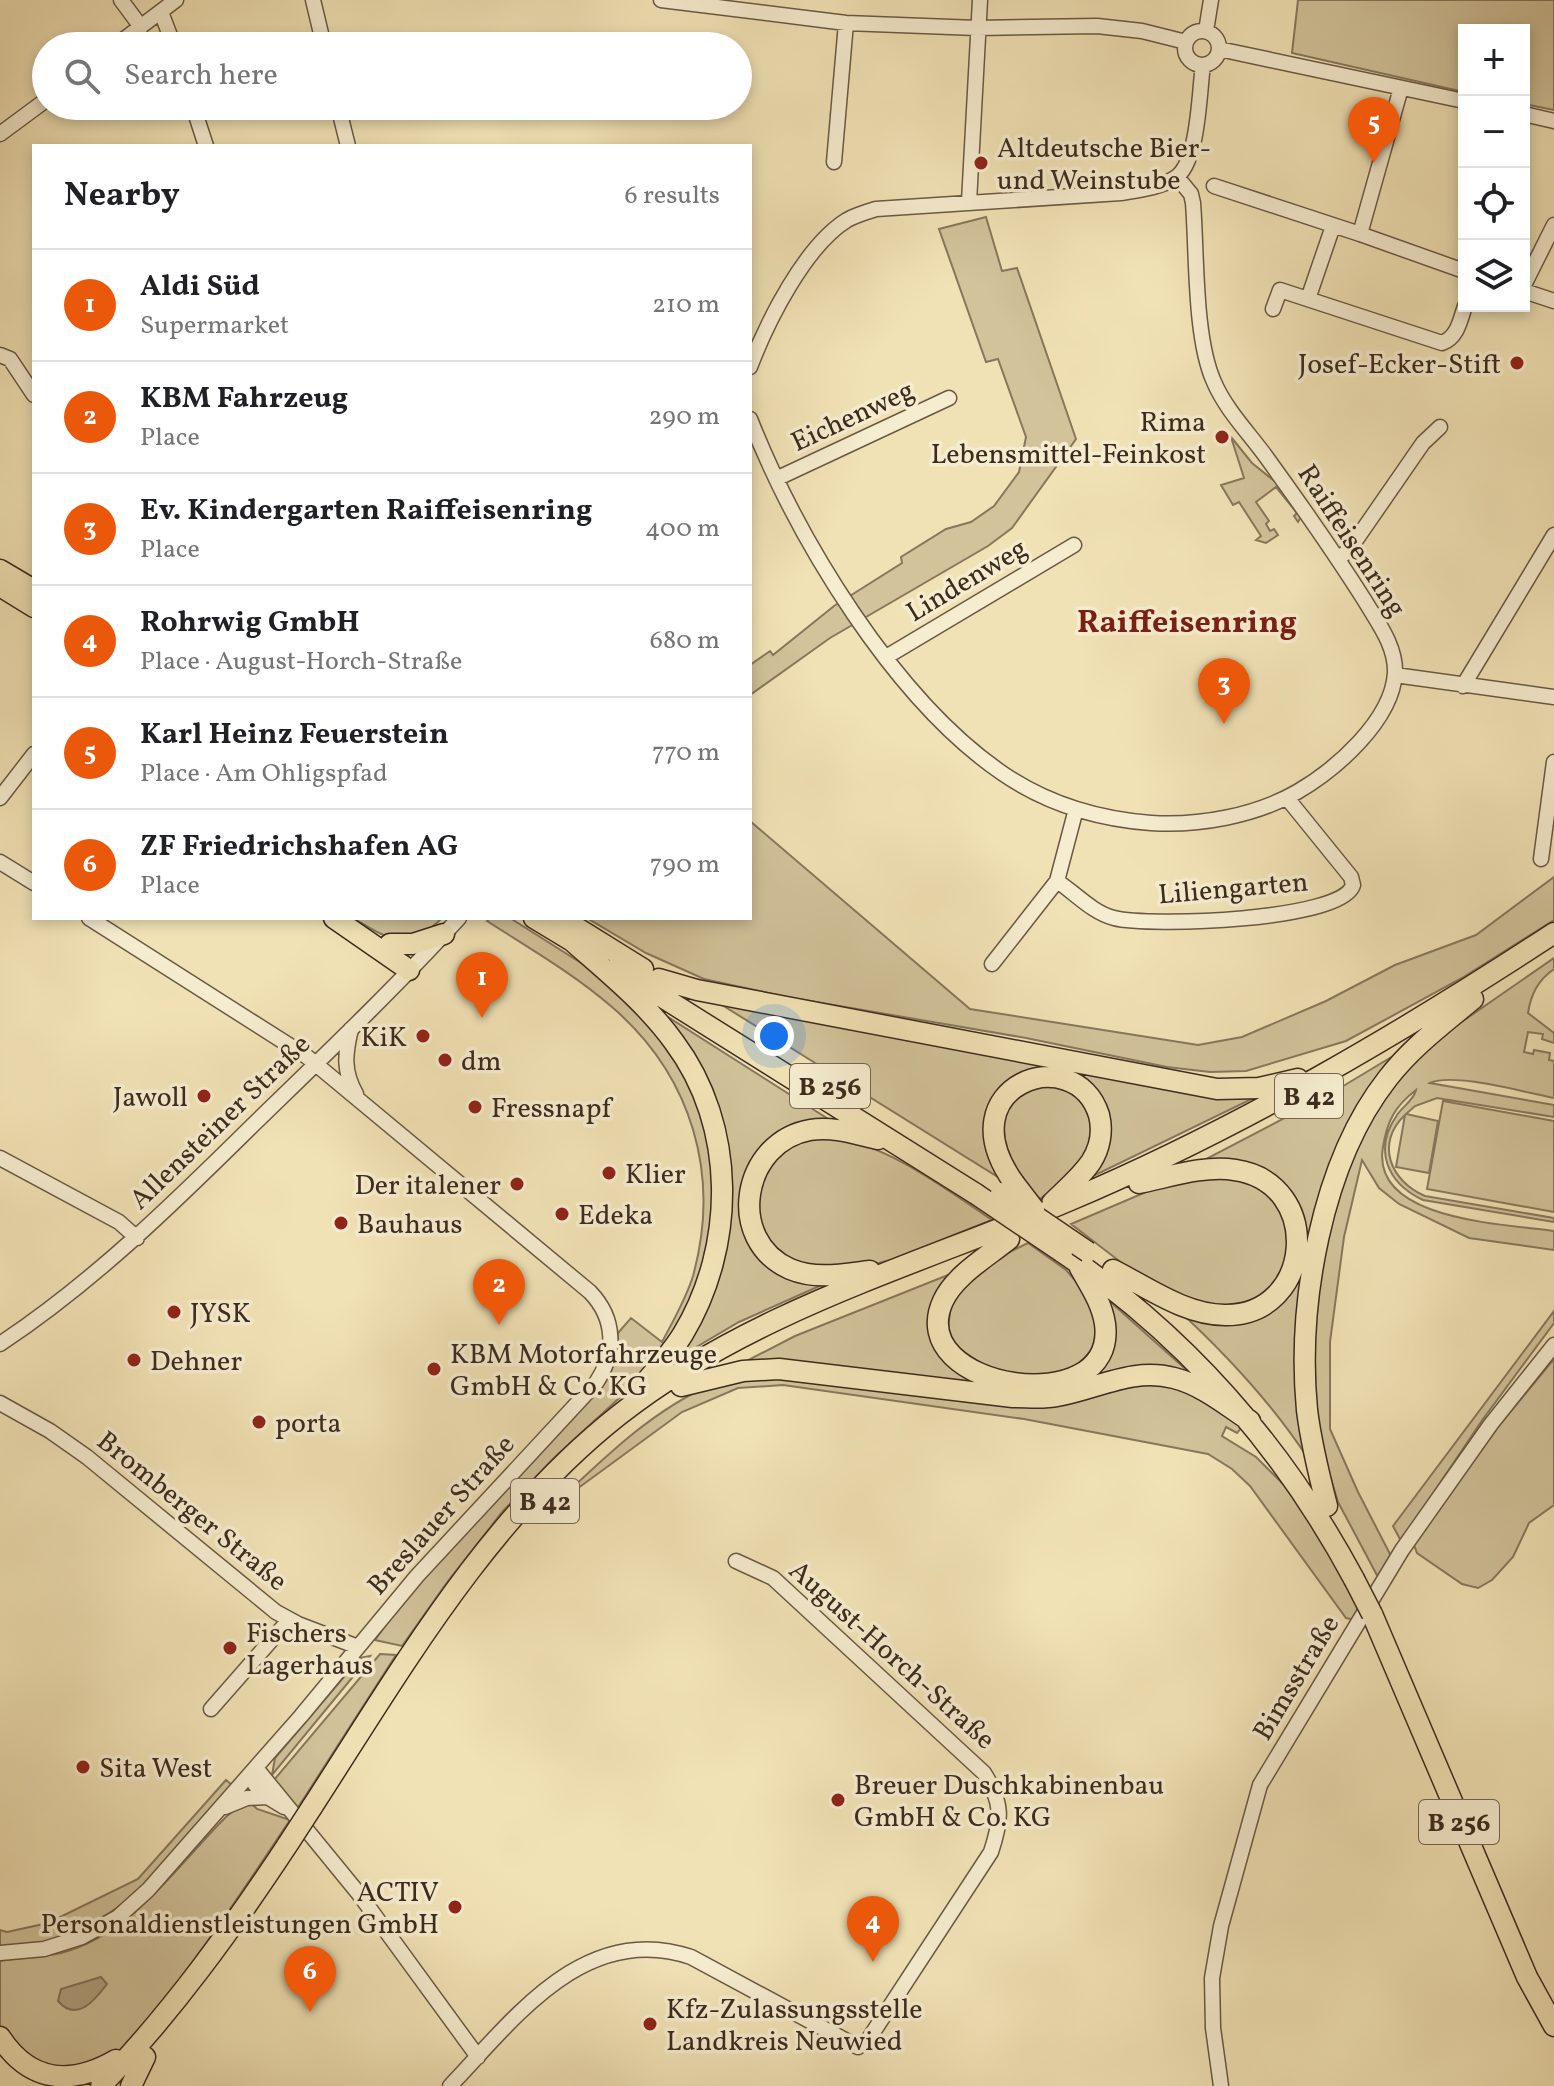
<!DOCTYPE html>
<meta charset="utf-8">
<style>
body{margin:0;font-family:Vollkorn,serif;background:#f6f6f6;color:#202124}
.controls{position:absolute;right:24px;top:24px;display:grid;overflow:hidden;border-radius:0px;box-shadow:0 4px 12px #0003}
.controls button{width:72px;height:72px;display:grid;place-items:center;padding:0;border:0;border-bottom:2px solid #e0e0e0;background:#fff;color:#202124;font:40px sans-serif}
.you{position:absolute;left:774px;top:1036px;width:28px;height:28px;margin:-20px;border:6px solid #fff;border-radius:50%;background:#1a73e8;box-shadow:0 0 0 12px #1a73e833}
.badge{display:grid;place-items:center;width:52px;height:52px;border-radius:50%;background:#ea580c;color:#fff;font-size:26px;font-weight:700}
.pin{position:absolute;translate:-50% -66px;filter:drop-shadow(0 2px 4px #0008)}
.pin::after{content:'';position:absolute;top:42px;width:28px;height:24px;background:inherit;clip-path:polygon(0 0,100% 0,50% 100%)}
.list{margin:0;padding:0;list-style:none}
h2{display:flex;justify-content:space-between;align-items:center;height:104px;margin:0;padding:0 32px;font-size:34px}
h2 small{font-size:26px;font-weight:400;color:#757577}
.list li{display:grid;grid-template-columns:52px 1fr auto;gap:24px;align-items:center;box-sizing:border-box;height:112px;padding:0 32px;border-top:2px solid #e0e0e0}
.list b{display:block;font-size:30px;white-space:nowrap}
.list p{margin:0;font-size:26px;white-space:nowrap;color:#757577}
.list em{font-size:26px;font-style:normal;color:#757577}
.icon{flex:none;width:44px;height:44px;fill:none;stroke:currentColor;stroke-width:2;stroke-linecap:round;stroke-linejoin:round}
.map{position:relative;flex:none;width:1554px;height:2086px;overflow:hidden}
.search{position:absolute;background:#fff;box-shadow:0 4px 12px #0003;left:32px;top:32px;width:720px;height:88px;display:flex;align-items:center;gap:20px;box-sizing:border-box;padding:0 28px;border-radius:44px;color:#757577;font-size:30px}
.panel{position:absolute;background:#fff;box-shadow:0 4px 12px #0003;left:32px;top:144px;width:720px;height:776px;border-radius:0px}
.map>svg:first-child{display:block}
.green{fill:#d2c39b;stroke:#87775c;stroke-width:2}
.water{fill:#b3a482;stroke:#83745a;stroke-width:2}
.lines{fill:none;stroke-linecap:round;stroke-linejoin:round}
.minor-casing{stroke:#695944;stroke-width:17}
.highway-casing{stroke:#3c2b1e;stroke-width:23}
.minor{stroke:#f6eccf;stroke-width:14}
.highway{stroke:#f1e2b5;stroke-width:20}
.highway-bridge-casing{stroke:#3c2b1e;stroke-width:23;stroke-linecap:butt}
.highway-bridge{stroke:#f1e2b5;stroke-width:20}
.poi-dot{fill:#8f2418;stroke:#f6eccf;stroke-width:3}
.labels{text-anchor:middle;stroke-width:7;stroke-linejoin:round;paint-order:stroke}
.shield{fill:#f6eccf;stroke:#746553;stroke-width:2}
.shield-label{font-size:26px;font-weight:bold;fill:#3c2b1e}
.poi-label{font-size:28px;fill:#3c2b1e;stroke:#f6eccf;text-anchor:start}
.street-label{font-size:28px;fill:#3c2b1e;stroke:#f6eccf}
.quarter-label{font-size:32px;font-weight:bold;fill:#7a1f14;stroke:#f6eccf}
</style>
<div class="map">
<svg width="1554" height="2086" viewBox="0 0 1554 2086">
<rect width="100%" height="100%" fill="#f1e2b5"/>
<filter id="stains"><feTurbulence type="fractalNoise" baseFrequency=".0025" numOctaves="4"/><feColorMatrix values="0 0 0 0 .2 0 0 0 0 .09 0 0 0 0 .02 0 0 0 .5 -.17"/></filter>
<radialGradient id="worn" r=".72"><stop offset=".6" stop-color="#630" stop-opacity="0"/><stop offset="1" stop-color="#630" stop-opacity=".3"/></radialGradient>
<path class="green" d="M 1298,0 L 1554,0 L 1554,110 L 1524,104 L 1524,30 L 1464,30 L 1464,92 L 1292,53 Z
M 986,217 L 1002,271 L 1017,268 L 1076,439 L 1012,528 L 988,546 L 830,638 L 750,695 L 750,665 L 770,651 L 773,655 L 834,606 L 902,563 L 901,557 L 946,529 L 971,522 L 994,506 L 1019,472 L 1026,437 L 998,359 L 986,362 L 939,229 Z
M 1231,437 L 1252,463 L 1278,484 L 1301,517 L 1298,522 L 1294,516 L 1297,513 L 1276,487 L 1256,502 L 1269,521 L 1266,524 L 1270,531 L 1274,529 L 1278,535 L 1266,543 L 1256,540 L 1261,536 L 1239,502 L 1233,505 L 1221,485 L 1244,478 Z
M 750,821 L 970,1009 L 1198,1045 L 1242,1037 L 1326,1001 L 1395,965 L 1476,935 L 1554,877 L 1554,920 L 1462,978 L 1346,1041 L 1246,1071 L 1210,1072 L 1167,1067 L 1026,1038 L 787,997 L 704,979 L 646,953 L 587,918 L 750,918 Z
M 353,918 L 442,918 C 407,953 390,940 353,918 Z
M 490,918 L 510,918 L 589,968 L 630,1001 L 679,1058 L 710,1135 L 715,1228 L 690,1310 L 641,1378 L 555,1457 L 503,1511 L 448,1581 L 402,1646 L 375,1640 L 410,1592 L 606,1380 L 617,1357 L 618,1333 L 631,1318 L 662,1342 C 673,1321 686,1299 693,1276 C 721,1175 692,1076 612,1007 C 574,974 529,948 487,921 Z
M 1554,958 L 1554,969 C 1538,980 1531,994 1528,1013 L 1554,1033 L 1554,1043 L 1542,1039 L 1543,1034 L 1528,1032 L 1524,1052 L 1533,1054 L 1534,1050 L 1550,1053 L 1549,1060 L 1554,1061 L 1554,1098 C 1526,1093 1454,1072 1430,1083 L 1554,1105 L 1554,1117 L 1437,1098 L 1415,1106 L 1406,1114 L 1438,1121 L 1429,1173 L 1396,1167 L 1405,1115 C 1375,1143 1390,1181 1425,1196 L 1554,1218 L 1554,1222 L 1423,1200 C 1387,1183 1373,1150 1397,1115 C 1403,1106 1414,1100 1416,1090 C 1395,1106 1387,1121 1383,1147 C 1370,1221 1506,1224 1554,1231 L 1554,1250 L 1469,1238 L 1399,1204 L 1379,1188 L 1362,1160 L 1344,1237 L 1330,1342 L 1330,1429 L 1358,1492 L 1391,1556 L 1379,1579 L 1338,1502 L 1316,1430 L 1313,1340 L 1318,1284 L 1336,1187 L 1381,1097 L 1424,1048 Z
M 714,1000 L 1262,1094 L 1083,1181 L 1105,1142 L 1074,1077 L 999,1095 L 1006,1182 Z
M 657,1010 L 833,1122 L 778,1133 L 761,1147 L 745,1179 L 748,1235 L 824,1284 L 739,1322 L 671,1362 L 701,1316 L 726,1151 Z
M 1408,1047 L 1393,1063 L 1312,1243 L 1309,1460 C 1272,1403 1226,1354 1176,1308 L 1222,1320 L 1296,1276 L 1281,1188 L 1185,1170 L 1325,1097 Z
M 1041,1083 L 1076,1093 L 1092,1114 L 1093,1143 L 1066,1180 L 1040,1199 L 1023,1182 L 1005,1153 L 1000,1117 L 1006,1105 Z
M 1443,1101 L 1554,1121 L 1554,1212 L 1427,1189 Z
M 825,1134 C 889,1146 939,1184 992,1220 L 890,1260 L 860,1268 L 803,1269 L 766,1244 L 752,1204 L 778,1150 Z
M 1202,1175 L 1258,1183 L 1290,1219 L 1288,1268 L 1261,1300 L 1206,1309 L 1131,1270 L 1071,1224 L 1153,1189 Z
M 1028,1243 L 1066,1270 L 1091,1298 L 1099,1341 L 1070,1375 L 996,1374 L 947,1340 L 952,1294 L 997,1258 Z
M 958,1271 L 935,1310 L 974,1378 L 1091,1374 L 1106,1298 L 1201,1383 L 1191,1381 L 1069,1392 L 731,1369 L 795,1336 Z
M 1554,1311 L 1554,1323 L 1483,1419 L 1401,1541 L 1393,1526 Z
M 1554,1359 L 1554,1505 L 1529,1523 L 1513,1557 L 1492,1580 L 1478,1588 L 1462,1584 L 1417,1553 L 1414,1545 L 1497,1428 Z
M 753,1374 L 1035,1404 L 1130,1381 L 1177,1385 L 1226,1413 L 1241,1428 L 1237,1433 L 1226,1427 L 1222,1436 L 1256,1457 L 1286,1487 L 1347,1579 L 1362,1612 L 1355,1620 L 1346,1618 L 1250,1486 L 1232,1469 L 1208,1454 L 1024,1419 L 783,1385 L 738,1388 L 682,1412 L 551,1508 C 599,1463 650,1411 711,1385 C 724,1379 739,1377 753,1374 Z
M 380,1654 L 396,1655 L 297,1809 L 274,1780 Z
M 370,1656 L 272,1775 L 275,1758 L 360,1658 Z
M 226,1780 L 232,1785 C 168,1859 110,1950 0,1946 L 0,1930 L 7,1932 L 48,1923 L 138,1879 Z
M 251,1803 L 257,1809 L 290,1820 C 261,1863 134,2060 93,2069 C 77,2073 55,2069 38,2069 L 0,2029 L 0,1961 C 20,1957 41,1958 61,1953 C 135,1933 176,1866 227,1816 L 236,1809 Z"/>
<path class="water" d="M 101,1977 L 107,1984 C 95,2000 77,2023 58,2001 L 61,1989 Z"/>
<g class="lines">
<g class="minor-casing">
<path id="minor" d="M 121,0 L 141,27
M 313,0 L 324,46
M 661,0 L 846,23 L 977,28 L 1097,26 L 1142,31 L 1186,42
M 161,12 L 174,46
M1185 48a17 17 0 1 1 34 0a17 17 0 1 1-34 0Z
M 1206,31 L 1211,0
M 115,46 L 176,0
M 1219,49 L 1464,101
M 1401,88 L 1360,234 L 1464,271
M 193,106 L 206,146
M 338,106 L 348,146
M 1524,114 L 1554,121
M 0,134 L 46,100
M 834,162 L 846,23
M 1214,186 L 1360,234
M 969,202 L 980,0
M 1524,285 L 1554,225
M 1524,291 L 1554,301
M 1308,299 L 1333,226
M 1273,309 L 1280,290 L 1442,343 C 1458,337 1460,320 1465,306
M 0,355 L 10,359 L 34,395
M 750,367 C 767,322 805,246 847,220 C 856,215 866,212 876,209 L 1121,193 C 1139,190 1159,188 1175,178 C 1199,163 1199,92 1203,65
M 750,419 C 798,540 894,699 1002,773 C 1047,804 1098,819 1151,823 C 1199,826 1255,816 1297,792 C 1335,770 1392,721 1395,673 C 1396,646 1378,623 1365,601 C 1334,552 1301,505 1267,458 C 1249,433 1226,410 1214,382 C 1194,338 1197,253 1193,203 L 1191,194 L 1177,177
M 778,478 L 949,398
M 1338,559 L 1349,550 L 1423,443 L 1440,427
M 886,657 L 1074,545
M 1395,675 L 1554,697
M 1463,686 L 1554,535
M 0,798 L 34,754
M 1541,859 L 1554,762
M 0,862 L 34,883
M 1057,881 C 1075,893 1093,913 1114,918 C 1148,927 1343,921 1353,885 L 1351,877 L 1287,798
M 992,964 L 1057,881 L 1076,809
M 351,1029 C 345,1054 343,1071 356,1094
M 0,1158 L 119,1222 L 137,1238
M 0,1344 C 95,1281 176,1201 257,1121 C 326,1054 395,988 459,918
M 0,1403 L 50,1431 L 87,1457 L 276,1612 L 298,1624 L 358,1647
M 211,1709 L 289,1620
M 256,1768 L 359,1894 L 478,2057
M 249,1776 L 261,1793 L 284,1807
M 225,1807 L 247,1798 L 267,1797
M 0,1953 L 44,1949 L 82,1937 L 118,1917 L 148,1890 L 301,1716 L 417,1576 L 596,1383 C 616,1353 616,1319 590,1292 L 306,1056 L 89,918
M 450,2086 C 514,2019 585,1921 691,1957 L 858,2047 L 868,2040 L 991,1852 C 1002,1819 1003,1803 984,1773 L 773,1578 L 736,1561
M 1221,2086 L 1213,2028 L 1212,1978 L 1221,1926 L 1260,1785 L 1402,1550 L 1491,1424 L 1554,1345"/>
</g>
<g class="highway-casing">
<path id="highway" d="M 0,570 L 27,586
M 0,586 L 34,607
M 334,918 L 409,970
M 534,918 L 582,947
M 561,918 L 643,969
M 571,940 C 607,972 646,1003 674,1042 C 737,1126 736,1246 683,1334 C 670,1355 653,1373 638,1391
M 390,944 L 413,944 L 444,934
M 616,968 L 976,1194
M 659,979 L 697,990 L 1217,1089 L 1259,1088 L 1298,1079
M 1014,1183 C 944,1085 1075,1039 1099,1115 C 1103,1131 1100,1148 1091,1162 C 1080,1178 1065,1190 1052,1203
M 1009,1239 C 987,1257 955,1275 943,1301 C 902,1390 1118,1423 1105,1324 C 1102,1303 1090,1286 1080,1268
M 1062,1252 C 1186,1336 1283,1447 1354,1579
M 1113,1270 C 1147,1287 1185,1315 1225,1315 C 1314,1316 1324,1183 1235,1170 C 1204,1165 1169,1177 1139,1183
M 870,1271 C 844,1274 816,1280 790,1269 C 725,1240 742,1142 810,1130 C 833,1126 856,1134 878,1139
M 681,1386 L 743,1371 L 779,1369 L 1013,1397 C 1028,1397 1043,1399 1057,1396 C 1097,1389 1133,1367 1174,1378 C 1202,1385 1226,1405 1250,1421
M 1327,1506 C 1319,1475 1311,1443 1307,1410 C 1297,1305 1321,1163 1388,1078 C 1412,1047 1443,1024 1473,999
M 1372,1614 L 1527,1977 L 1554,2026
M 312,1807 C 402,1668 487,1519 619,1415 C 751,1311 915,1266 1068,1201 C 1238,1129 1400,1034 1554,933
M 0,2037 C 30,2083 71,2086 116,2060
M 101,2086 C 172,2012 232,1929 288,1844
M 131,2086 L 145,2057"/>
</g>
<use href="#minor" class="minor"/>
<use href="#highway" class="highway"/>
<g class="highway-bridge-casing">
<path id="highway-bridge" d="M 1014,1183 L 1034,1209
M 1001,1193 L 1088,1252
M 976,1194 L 1062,1252
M 1354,1579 L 1372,1614
M 288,1844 L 312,1807"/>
</g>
<use href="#highway-bridge" class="highway-bridge"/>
</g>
<g class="poi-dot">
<circle cx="981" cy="163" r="8"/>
<circle cx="1517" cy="363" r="8"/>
<circle cx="1222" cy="437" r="8"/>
<circle cx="423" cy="1036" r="8"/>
<circle cx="445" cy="1060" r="8"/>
<circle cx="204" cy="1096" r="8"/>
<circle cx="475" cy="1107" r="8"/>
<circle cx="609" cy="1173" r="8"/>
<circle cx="517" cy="1184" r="8"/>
<circle cx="562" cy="1214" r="8"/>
<circle cx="341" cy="1223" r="8"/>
<circle cx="174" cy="1312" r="8"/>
<circle cx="134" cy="1360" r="8"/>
<circle cx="434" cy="1369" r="8"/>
<circle cx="259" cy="1422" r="8"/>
<circle cx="230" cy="1648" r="8"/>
<circle cx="83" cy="1767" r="8"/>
<circle cx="838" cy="1800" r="8"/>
<circle cx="455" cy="1907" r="8"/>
<circle cx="650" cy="2024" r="8"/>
</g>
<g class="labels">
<g class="shield">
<rect x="790" y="1064" width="80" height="44" rx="6"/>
<rect x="1275" y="1074" width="68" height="44" rx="6"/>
<rect x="511" y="1479" width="68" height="44" rx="6"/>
<rect x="1419" y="1800" width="80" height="44" rx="6"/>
</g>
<g class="shield-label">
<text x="830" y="1095">B 256</text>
<text x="1309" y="1105">B 42</text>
<text x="545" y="1510">B 42</text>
<text x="1459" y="1831">B 256</text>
</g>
<g class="poi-label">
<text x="997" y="157">Altdeutsche Bier-<tspan x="997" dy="32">und Weinstube</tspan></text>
<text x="1501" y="373" text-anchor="end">Josef-Ecker-Stift</text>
<text x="1206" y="431" text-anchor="end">Rima<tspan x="1206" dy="32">Lebensmittel-Feinkost</tspan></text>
<text x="407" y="1046" text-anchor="end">KiK</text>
<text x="461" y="1070">dm</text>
<text x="188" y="1106" text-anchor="end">Jawoll</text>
<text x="491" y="1117">Fressnapf</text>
<text x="625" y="1183">Klier</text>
<text x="501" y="1194" text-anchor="end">Der italener</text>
<text x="578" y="1224">Edeka</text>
<text x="357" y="1233">Bauhaus</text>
<text x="190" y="1322">JYSK</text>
<text x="450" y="1363">KBM Motorfahrzeuge<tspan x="450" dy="32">GmbH &amp; Co. KG</tspan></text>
<text x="150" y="1370">Dehner</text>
<text x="275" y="1432">porta</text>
<text x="246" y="1642">Fischers<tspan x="246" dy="32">Lagerhaus</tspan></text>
<text x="99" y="1777">Sita West</text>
<text x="854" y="1794">Breuer Duschkabinenbau<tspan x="854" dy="32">GmbH &amp; Co. KG</tspan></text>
<text x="439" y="1901" text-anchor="end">ACTIV<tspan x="439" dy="32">Personaldienstleistungen GmbH</tspan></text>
<text x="666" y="2018">Kfz-Zulassungsstelle<tspan x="666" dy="32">Landkreis Neuwied</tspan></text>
</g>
<g class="street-label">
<text transform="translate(852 415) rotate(-25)" y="10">Eichenweg</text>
<text transform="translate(1353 540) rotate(57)" y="10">Raiffeisenring</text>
<text transform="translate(966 579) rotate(-31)" y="10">Lindenweg</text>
<text transform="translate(1233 887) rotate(-5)" y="10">Liliengarten</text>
<text transform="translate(219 1121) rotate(-44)" y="10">Allensteiner Straße</text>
<text transform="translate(193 1510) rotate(39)" y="10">Bromberger Straße</text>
<text transform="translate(440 1514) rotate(-48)" y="10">Breslauer Straße</text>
<text transform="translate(893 1654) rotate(42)" y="10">August-Horch-Straße</text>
<text transform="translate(1295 1677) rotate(-59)" y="10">Bimsstraße</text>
</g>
<g class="quarter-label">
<text x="1187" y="632">Raiffeisenring</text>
</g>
</g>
<rect width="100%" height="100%" filter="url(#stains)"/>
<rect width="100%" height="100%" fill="url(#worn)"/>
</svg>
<div class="controls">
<button>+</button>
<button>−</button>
<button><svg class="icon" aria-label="locate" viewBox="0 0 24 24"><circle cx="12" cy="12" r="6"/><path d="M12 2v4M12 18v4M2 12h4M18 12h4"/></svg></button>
<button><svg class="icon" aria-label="layers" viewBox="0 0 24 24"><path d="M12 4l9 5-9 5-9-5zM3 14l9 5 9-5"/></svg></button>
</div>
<div class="you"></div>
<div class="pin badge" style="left:482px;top:1018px">1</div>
<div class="pin badge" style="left:499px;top:1325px">2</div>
<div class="pin badge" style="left:1224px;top:724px">3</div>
<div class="pin badge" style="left:873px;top:1962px">4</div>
<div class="pin badge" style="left:1374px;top:163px">5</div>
<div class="pin badge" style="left:310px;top:2012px">6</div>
<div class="search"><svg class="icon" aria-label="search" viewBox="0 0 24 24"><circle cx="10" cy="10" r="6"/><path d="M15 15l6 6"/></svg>Search here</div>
<section class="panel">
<h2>Nearby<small>6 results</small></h2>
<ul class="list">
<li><span class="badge">1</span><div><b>Aldi Süd</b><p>Supermarket</p></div><em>210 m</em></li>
<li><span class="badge">2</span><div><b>KBM Fahrzeug</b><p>Place</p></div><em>290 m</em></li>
<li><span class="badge">3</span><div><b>Ev. Kindergarten Raiffeisenring</b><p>Place</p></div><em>400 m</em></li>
<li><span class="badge">4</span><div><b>Rohrwig GmbH</b><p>Place · August-Horch-Straße</p></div><em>680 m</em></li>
<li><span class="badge">5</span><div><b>Karl Heinz Feuerstein</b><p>Place · Am Ohligspfad</p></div><em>770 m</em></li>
<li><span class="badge">6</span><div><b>ZF Friedrichshafen AG</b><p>Place</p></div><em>790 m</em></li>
</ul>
</section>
</div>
